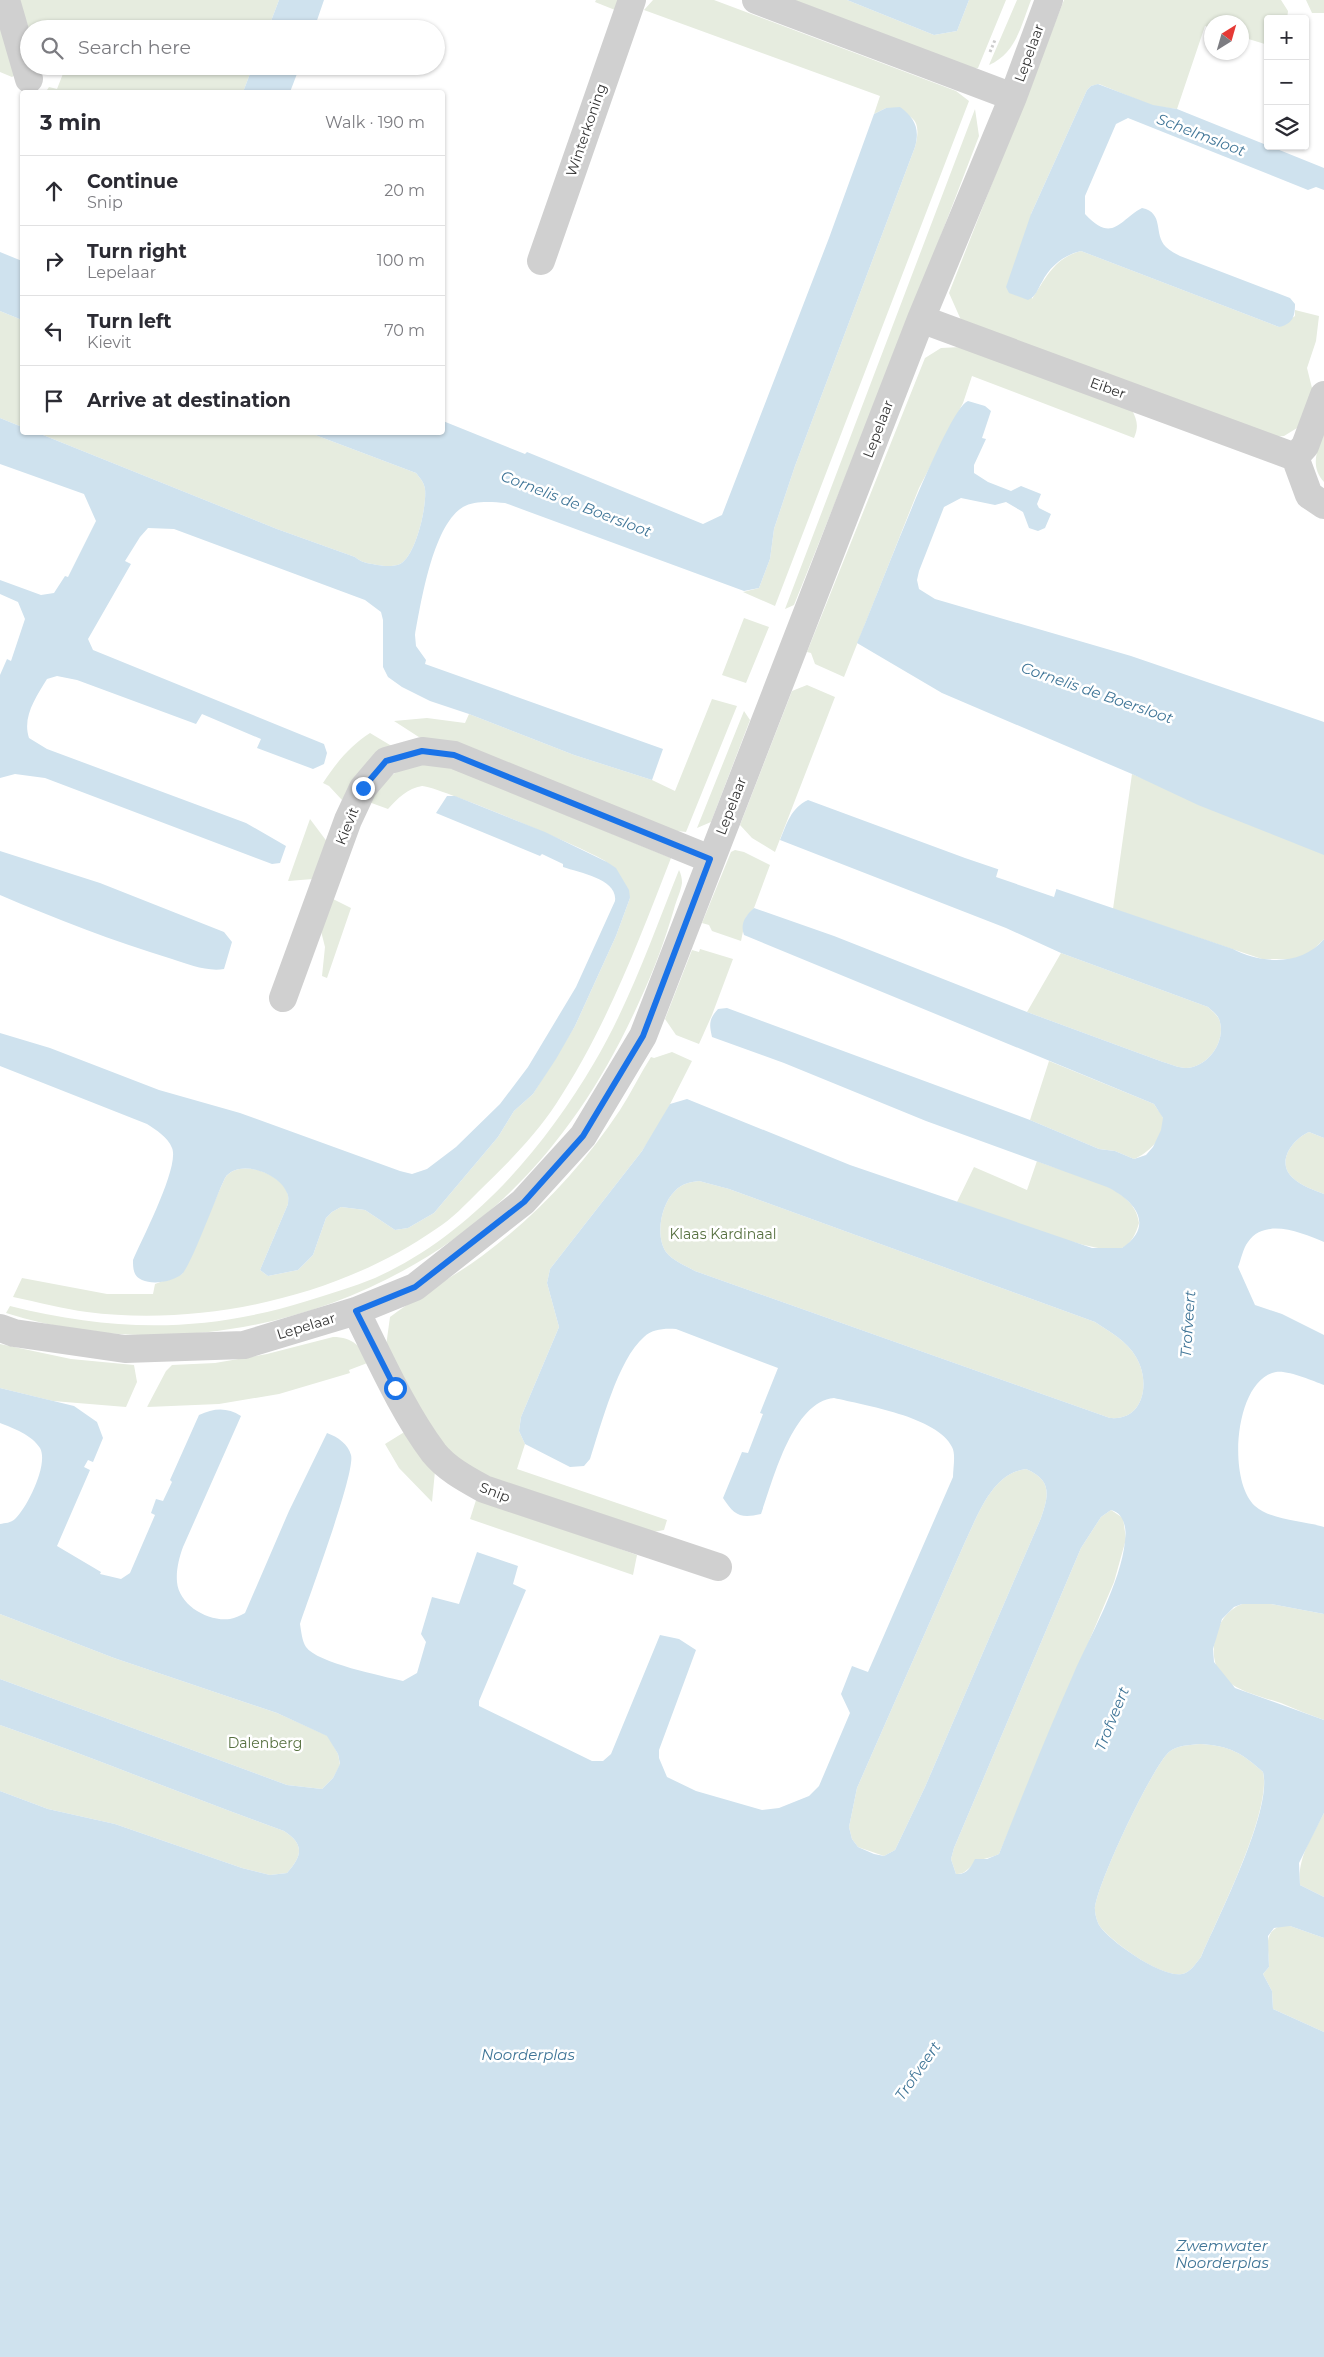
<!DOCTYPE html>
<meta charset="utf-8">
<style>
body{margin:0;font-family:Montserrat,sans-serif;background:#f7f7f7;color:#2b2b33}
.controls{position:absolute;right:15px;top:15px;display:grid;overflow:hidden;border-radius:5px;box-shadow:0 1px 4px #0004}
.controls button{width:45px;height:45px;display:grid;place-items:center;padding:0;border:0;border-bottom:1px solid #e1e1e2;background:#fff;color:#2b2b33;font:25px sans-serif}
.compass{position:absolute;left:1204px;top:15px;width:45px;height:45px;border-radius:50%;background:#fff;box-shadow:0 1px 4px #0004;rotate:37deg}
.stop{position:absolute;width:15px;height:15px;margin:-11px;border:4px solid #1a73e8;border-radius:50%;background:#fff}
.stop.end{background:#1a73e8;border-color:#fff;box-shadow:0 1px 5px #0008}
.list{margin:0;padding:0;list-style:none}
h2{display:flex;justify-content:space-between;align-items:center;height:65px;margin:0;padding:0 20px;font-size:21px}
h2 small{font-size:16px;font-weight:400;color:#7c7c81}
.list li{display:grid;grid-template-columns:32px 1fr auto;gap:15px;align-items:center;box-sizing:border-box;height:70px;padding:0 20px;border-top:1px solid #e1e1e2}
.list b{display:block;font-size:19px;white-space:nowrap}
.list p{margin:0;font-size:16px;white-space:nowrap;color:#7c7c81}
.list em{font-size:16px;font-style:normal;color:#7c7c81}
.icon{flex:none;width:28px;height:28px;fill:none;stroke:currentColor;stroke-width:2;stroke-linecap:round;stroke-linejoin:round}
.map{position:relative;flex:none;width:1324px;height:2357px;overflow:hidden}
.search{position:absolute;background:#fff;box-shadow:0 1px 4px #0004;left:20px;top:20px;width:425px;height:55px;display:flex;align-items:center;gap:12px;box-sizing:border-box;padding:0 18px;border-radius:28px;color:#7c7c81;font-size:19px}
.panel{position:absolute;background:#fff;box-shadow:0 1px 4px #0004;left:20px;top:90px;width:425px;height:345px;border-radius:5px}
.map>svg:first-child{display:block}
.green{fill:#e6ecdf}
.water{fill:#cfe2ee;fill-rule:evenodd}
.pier{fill:#fff}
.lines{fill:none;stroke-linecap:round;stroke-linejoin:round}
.path{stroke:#cdcdcd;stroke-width:3;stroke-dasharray:2.5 2.5;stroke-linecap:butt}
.minor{stroke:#d0d0d0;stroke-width:28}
.route{stroke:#1a73e8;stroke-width:6}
.labels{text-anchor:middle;stroke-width:5;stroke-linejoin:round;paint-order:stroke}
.street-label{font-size:14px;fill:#333;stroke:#fff}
.park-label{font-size:14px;fill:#56703f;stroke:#fff}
.water-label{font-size:15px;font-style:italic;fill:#3f7597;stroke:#fff}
</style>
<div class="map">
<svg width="1324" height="2357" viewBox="0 0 1324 2357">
<rect width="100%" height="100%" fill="#fff"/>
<path class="green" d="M 19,0 L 279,0 L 268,29 L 29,29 Z
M 596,0 L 619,0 L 615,10 L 595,2 Z
M 653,0 L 714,0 L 956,91 L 969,101 L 775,606 L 743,592 L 759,588 L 770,559 L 774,529 L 795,466 L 915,147 C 923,117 911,115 886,108 L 874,114 L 880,96 L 644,10 Z
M 787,0 L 847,0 L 934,35 L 957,31 L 969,0 L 1006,0 L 978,68 L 973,69 Z
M 1017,0 L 1031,0 C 1021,26 1016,53 989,65 Z
M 1064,0 L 1281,0 L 1288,11 L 1287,19 L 1268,19 L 1268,45 L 1242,37 L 1242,22 L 1212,22 L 1211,28 L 1205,26 L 1177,109 L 1153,106 L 1099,84 L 1091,86 L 1087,90 L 1031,214 L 1032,299 C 1046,278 1054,258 1081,251 L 1279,327 L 1295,316 L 1295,310 L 1319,316 L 1316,341 L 1307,368 L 1314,396 L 1302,425 L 1284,436 L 1270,437 L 961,320 L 949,293 Z
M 1306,0 L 1324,0 L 1324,13 L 1312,13 Z
M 0,27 L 17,74 L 12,77 L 0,72 Z
M 66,66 L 253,66 L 243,92 L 57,92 L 47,90 L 49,87 L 57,89 Z
M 975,109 L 979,136 L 915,303 L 794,605 L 785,609 Z
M 0,311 L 22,320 L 22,427 L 0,418 Z
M 961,347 L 1132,410 C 1137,420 1139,426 1134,438 L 972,376 L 963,403 L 919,488 L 844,677 L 815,664 L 811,653 L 807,652 L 925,358 L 941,348 Z
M 1324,431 L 1324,482 C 1309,466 1318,449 1324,431 Z
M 38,433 L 310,433 L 416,473 C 420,478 424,482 425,489 C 427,506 416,556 400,564 C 393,567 384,566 377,565 C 368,563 362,563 355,557 L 277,529 Z
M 744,618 L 769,627 L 746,683 L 722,675 Z
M 807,685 L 835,697 L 775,852 L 752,838 L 740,825 L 792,691 Z
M 712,699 L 737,706 L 686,832 L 669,830 L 425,741 L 394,721 L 427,718 L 465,723 L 469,714 L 574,755 L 652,780 L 675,791 Z
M 744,711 L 750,720 L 711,822 L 697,828 Z
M 370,733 L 395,748 L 350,787 L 342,800 L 329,786 L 323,783 C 336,763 350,746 370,733 Z
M 431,764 L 447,766 L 671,858 C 638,943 606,1028 556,1104 C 535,1136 507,1164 479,1191 C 466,1204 452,1219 436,1229 C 340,1296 204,1327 87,1312 C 63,1309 38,1302 13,1297 L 22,1278 L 107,1294 L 153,1294 L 155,1284 L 182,1274 L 225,1178 C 238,1158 280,1173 287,1192 C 289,1196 288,1201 288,1204 L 260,1270 L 268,1276 L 298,1270 L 313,1255 L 326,1218 L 332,1212 L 341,1207 L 365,1210 L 395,1230 L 408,1228 L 434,1213 L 498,1137 L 514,1111 L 533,1094 L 575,1026 L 616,936 L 630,898 C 623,887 617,872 608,863 C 598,853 434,785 422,786 C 408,788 397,799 388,809 L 366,801 C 390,776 394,766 431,764 Z
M 1132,774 L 1324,854 L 1324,939 L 1309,954 L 1296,959 L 1262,959 L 1113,909 Z
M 310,819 L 328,843 L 313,879 L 288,881 Z
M 735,850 L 744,852 L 770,865 L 754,908 L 746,917 L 741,941 L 712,931 L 709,925 L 702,923 L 731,852 Z
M 679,870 C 681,874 682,878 682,883 C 681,891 676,901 674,909 C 665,940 654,970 640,1000 C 607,1074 563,1143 503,1199 C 373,1320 176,1367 6,1313 L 10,1306 C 113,1332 205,1333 307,1301 C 329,1294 353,1287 375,1278 C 469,1236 543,1150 594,1063 C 630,1002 653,935 679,870 Z
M 331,898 L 351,908 L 327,978 L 322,976 L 325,947 L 320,927 Z
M 700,949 L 733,959 L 712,1015 L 699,1044 L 676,1035 L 665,1019 L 692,950 L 699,952 Z
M 1061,953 L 1208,1007 C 1211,1010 1217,1015 1219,1019 C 1227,1040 1209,1067 1186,1068 C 1179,1068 1170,1064 1163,1062 L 1027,1012 Z
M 672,1052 L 692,1061 L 661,1122 L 642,1151 L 550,1269 L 547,1283 L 559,1327 L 521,1417 L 519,1431 L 525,1444 L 517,1469 L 667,1520 L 664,1530 L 648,1533 L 494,1480 L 452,1458 L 429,1426 L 386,1346 L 390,1317 C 419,1295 452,1278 482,1256 C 536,1216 583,1166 620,1110 C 631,1093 640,1074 651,1057 L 654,1058 Z
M 1049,1061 L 1154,1104 C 1156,1108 1162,1114 1163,1118 C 1166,1136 1149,1153 1134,1159 L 1115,1151 L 1099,1149 L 1030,1120 Z
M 1309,1132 L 1324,1138 L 1324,1194 C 1314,1190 1301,1186 1293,1178 C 1275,1162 1293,1139 1309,1132 Z
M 1037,1161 C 1068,1175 1135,1183 1139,1223 C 1136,1233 1132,1243 1122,1248 C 1100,1258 985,1212 957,1202 L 974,1167 L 1027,1190 Z
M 699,1181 L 729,1189 L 1095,1322 C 1110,1332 1127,1341 1136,1357 C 1151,1382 1144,1421 1110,1418 L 695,1271 C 686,1266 672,1260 666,1252 C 655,1236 661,1204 675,1191 C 681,1184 690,1182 699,1181 Z
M 333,1337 C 353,1337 361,1347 370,1362 L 349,1370 L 350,1373 L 279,1394 L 219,1404 L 147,1407 L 166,1371 L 172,1365 L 215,1363 L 267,1354 Z
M 0,1344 L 71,1359 L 134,1365 L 137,1382 L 126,1407 L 53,1401 L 0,1388 Z
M 406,1431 L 435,1471 L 432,1502 L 399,1468 L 385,1444 Z
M 1026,1469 C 1052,1480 1049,1495 1041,1518 L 925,1787 L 895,1850 L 884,1856 L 858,1847 L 852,1839 L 849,1827 L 857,1788 L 965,1542 C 978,1515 992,1473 1026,1469 Z
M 477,1497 L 637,1555 L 633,1575 L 470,1519 Z
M 1111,1510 L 1123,1518 L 1126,1539 L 1114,1582 L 999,1854 C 993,1857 986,1858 980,1860 C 970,1864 967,1875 956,1874 L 951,1859 L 954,1848 L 1081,1548 L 1101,1517 Z
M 1242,1604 L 1271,1604 L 1324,1614 L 1324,1720 C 1310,1715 1295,1709 1281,1703 C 1248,1692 1206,1686 1215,1639 C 1218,1623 1227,1610 1242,1604 Z
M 0,1614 L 114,1658 L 277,1713 L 328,1736 L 338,1754 L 340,1765 L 333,1778 L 322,1789 L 287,1785 L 0,1679 Z
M 0,1725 C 95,1758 189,1797 284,1831 C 304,1844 303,1855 287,1873 L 270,1875 L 242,1868 L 115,1824 L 48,1809 L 0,1791 Z
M 1201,1744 C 1230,1746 1242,1753 1263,1772 C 1272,1811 1218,1917 1201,1957 C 1196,1963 1190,1973 1182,1974 C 1161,1978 1110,1941 1099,1925 C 1097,1921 1095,1914 1095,1910 C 1094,1890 1152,1767 1169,1752 C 1177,1745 1190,1745 1201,1744 Z
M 1324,1813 L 1324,1897 L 1300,1885 C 1297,1858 1312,1837 1324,1813 Z
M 1280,1926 L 1290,1926 L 1324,1938 L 1324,2032 L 1273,2009 L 1272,1991 L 1263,1974 L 1269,1967 C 1270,1951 1261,1934 1280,1926 Z"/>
<path class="water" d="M 279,0 L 324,0 L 314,29 L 268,29 Z
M 847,0 L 969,0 L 957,31 L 934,35 Z
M 253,66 L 300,66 L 290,92 L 243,92 Z
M 1098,84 L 1153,105 L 1177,109 L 1324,168 L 1324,190 L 1316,187 L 1308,190 L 1128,118 L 1116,124 L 1085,196 L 1085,214 C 1113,244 1119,220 1142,208 C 1165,213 1153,234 1166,247 C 1170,251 1176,254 1180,256 L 1290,298 L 1295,304 C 1295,316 1293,324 1279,327 L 1081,251 C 1064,255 1050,266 1042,282 C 1038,288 1036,297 1028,300 L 1009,293 L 1006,287 L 1031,214 L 1087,90 L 1091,86 Z
M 900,107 C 915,118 920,129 915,147 L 795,466 L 774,529 L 770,559 L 759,588 L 744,591 L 505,503 C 493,502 475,500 463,507 C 433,525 421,602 415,635 L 416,646 L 426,660 L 425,664 L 663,749 L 652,780 L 574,755 L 469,714 L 430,701 L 402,687 L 388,677 L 383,667 L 383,620 L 381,612 L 365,600 L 174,529 L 148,528 L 140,537 L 125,561 L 131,564 L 88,639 L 93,650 L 324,744 L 327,753 L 324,764 L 313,769 L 257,748 L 261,739 L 202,714 L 196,724 L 77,680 L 57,676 L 47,679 C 36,697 22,717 29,738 L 47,749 L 246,823 L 286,846 L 280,863 L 272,864 L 45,778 L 15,774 L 0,778 L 0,675 L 7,659 L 11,661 L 25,619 L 18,602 L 0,594 L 0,580 L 41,595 L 54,593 L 65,576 L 68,577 L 96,521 L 84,494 L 0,464 L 0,418 L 22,427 L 22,432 L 38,433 L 277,529 L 355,557 C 362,563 368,563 377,565 C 384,566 393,567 400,564 C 416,556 427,506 425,489 C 424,482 420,478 416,473 L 310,433 L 442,432 L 443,421 L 525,454 L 527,452 L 703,524 L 722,515 L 829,238 L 874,114 L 886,108 Z
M 0,252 L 22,261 L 22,320 L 0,311 Z
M 968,401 L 985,406 L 991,411 L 982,438 L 986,439 L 974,465 L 974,473 L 988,482 L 1011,491 L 1021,486 L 1041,494 L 1037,504 L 1039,508 L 1051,514 L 1045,528 L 1038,531 L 1029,528 L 1023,512 L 1006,502 L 995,505 L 961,498 L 944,507 L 919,571 L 917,580 L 919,589 L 935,599 L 1131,656 L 1324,722 L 1324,855 L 1198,805 L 1132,774 L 942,693 L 857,643 C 872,610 946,409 968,401 Z
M 447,796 L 455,796 L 545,832 L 607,862 L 616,868 L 629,890 L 630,898 L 616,936 L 575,1026 L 556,1059 L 533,1094 L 514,1111 L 498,1137 L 434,1213 L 408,1228 L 395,1230 L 365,1210 L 341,1207 L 332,1212 L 326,1218 L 313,1255 L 298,1270 L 268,1276 L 260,1270 L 288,1204 C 288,1201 289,1196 287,1193 C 280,1173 238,1158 225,1178 C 217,1194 191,1266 182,1274 C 172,1282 153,1285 142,1280 C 133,1276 133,1268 133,1260 C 142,1239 180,1166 172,1148 C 168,1137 156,1130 147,1124 L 0,1066 L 0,1033 L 50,1048 L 159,1090 L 240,1113 L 400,1171 L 412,1174 L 427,1169 L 456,1147 L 500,1104 L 528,1067 L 576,987 L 615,901 C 618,879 580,873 563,867 L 563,864 L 542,854 L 540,856 L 436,813 Z
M 808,800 L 965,858 L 1233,949 C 1262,964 1302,966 1324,939 L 1324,1138 L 1309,1132 C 1293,1139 1275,1162 1293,1178 C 1301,1186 1314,1190 1324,1194 L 1324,1242 C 1302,1233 1265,1217 1248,1242 C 1243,1248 1241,1260 1238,1267 L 1255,1305 L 1282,1314 L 1324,1335 L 1324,1385 C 1313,1381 1288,1370 1276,1372 C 1234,1380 1227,1481 1255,1506 C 1270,1520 1305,1521 1324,1527 L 1324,1614 L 1271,1604 L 1242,1604 L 1234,1607 L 1222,1619 L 1213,1649 L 1214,1662 L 1235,1688 L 1324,1720 L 1324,1813 L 1299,1863 L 1300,1885 L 1324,1897 L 1324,1938 L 1290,1926 L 1274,1928 L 1268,1936 L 1269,1967 L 1263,1974 L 1272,1991 L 1273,2009 L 1324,2032 L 1324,2357 L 0,2357 L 0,1791 L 48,1809 L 115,1824 L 242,1868 L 270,1875 L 287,1873 C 303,1855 304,1844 284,1831 C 189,1797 95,1758 0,1725 L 0,1679 L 287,1785 L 322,1789 L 333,1778 L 340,1764 L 338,1754 L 327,1736 L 277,1713 L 114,1658 L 0,1614 L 0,1524 C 5,1523 11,1523 15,1519 C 27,1508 49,1464 40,1448 C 32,1435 13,1428 0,1423 L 0,1388 L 74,1406 L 97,1422 L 103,1438 L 93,1462 L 88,1460 L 84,1467 L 90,1470 L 57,1546 L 101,1572 L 100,1574 L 121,1579 L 130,1573 L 155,1515 L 151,1513 L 156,1499 L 163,1501 L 172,1482 L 170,1480 L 199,1415 C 214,1408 227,1407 241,1416 L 183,1547 C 179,1558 176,1570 177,1582 C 179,1605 208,1622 230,1619 C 235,1618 241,1615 245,1613 L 289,1511 L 327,1433 C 338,1437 348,1444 351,1455 C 356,1472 308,1599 300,1624 C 301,1630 302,1641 306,1647 C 317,1663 383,1676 403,1681 L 417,1673 L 426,1642 L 421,1634 L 432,1597 L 459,1604 L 477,1552 L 518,1566 L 513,1584 L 526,1590 L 479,1701 L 479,1706 L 592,1761 L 603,1761 L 611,1754 L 660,1635 L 679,1639 L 696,1650 L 659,1750 L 659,1758 L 667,1777 L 696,1791 L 762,1810 L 779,1808 L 809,1796 L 819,1786 L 850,1713 L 841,1694 L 852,1666 L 868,1672 L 953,1477 C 953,1468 956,1454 952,1447 C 938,1417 864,1405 834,1398 C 792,1402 773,1481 761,1514 C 740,1519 734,1515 723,1498 L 742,1452 L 748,1453 L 763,1414 L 760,1413 L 778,1368 L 676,1329 C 665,1328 652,1329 644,1337 C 618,1359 601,1426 590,1459 L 584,1466 L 570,1467 L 525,1444 L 519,1431 L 521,1417 L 559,1327 L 547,1283 L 550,1269 L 642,1151 L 670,1104 L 687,1099 L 850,1165 L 1092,1248 L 1122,1248 C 1156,1225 1134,1200 1107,1187 L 926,1121 L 784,1063 L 712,1037 C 709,1024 709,1019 718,1009 L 727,1008 L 1030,1120 L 1099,1149 L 1115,1151 L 1134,1159 L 1146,1155 L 1153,1147 L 1161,1130 L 1163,1118 L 1154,1104 L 744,935 C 740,924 745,916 754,908 L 834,936 L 1027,1012 L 1163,1062 C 1170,1064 1179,1068 1186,1068 C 1209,1067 1227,1040 1219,1019 C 1217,1014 1211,1010 1208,1007 L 1061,953 L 1006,928 L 780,840 C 787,823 791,808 808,800 ZM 699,1181 L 729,1189 L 1095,1322 C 1110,1332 1127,1341 1136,1357 C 1151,1382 1144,1421 1110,1418 L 695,1271 C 686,1266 672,1260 666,1252 C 655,1236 661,1204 675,1191 C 681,1184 690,1182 699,1181 ZM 1026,1469 C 1052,1480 1049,1495 1041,1518 L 925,1787 L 895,1850 L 884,1856 L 874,1854 L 858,1847 L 852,1839 L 849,1827 L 857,1788 L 965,1542 C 978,1515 992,1473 1026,1469 ZM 1111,1510 C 1124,1513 1127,1529 1125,1541 C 1121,1583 1090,1636 1073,1675 C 1047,1734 1023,1794 999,1854 L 987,1859 L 975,1859 C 971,1867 967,1875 956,1874 L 951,1859 L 954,1848 L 1081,1548 L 1101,1517 ZM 1201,1744 C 1230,1746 1242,1753 1263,1772 C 1273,1810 1218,1917 1201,1957 C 1196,1963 1190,1973 1182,1974 C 1162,1978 1109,1941 1099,1925 C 1097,1921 1095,1914 1095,1910 C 1094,1890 1152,1767 1169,1752 C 1177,1745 1190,1745 1201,1744 Z
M 0,851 L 100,883 L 224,932 L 232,942 L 224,969 C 207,972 188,964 172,959 C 113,941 56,919 0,895 Z"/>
<path class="pier" d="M 999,867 L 1057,887 L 1054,897 L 996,877 Z"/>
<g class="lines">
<path class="path" d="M 990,52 L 995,40"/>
<path class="minor" d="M 6,0 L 29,79
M 756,0 L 1013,97
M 541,261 L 632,0
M 921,319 L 1295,457 L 1305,446 L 1324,395
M 1295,457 L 1309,495 L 1324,505
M 283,998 L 348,820 L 363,788 L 386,761 L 422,751 L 454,755 L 710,859
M 356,1311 C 379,1357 403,1412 434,1453 C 447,1469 466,1479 484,1489 L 718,1567
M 0,1328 L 14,1333 L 125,1349 L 244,1345 L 356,1311 L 415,1287 L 523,1202 L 583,1136 L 643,1036 L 921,319 L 1013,97 L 1049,0"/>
</g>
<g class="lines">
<path class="route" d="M 363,788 L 386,761 L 422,751 L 454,755 L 710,859 L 643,1036 L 583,1136 L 524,1202 L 415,1287 L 356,1311 L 395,1388"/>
</g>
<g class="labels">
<g class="street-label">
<text transform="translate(1029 53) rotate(-70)" y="5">Lepelaar</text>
<text transform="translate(586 130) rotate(-71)" y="5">Winterkoning</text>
<text transform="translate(1108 388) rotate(20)" y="5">Eiber</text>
<text transform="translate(878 429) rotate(-69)" y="5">Lepelaar</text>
<text transform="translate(731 806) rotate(-69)" y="5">Lepelaar</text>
<text transform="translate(347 826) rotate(-68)" y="5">Kievit</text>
<text transform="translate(306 1326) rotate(-17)" y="5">Lepelaar</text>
<text transform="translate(495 1492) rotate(21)" y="5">Snip</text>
</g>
<g class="park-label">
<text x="723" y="1239">Klaas Kardinaal</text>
<text x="265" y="1748">Dalenberg</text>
</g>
<g class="water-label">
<text transform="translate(1201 135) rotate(21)" y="5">Schelmsloot</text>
<text transform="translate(576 504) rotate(21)" y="5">Cornelis de Boersloot</text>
<text transform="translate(1097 693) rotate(19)" y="5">Cornelis de Boersloot</text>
<text transform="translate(1188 1324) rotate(-86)" y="5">Trofveert</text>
<text transform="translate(1112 1719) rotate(-68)" y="5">Trofveert</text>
<text x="528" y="2060">Noorderplas</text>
<text transform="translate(918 2071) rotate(-55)" y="5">Trofveert</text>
<text x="1222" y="2251">Zwemwater<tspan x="1222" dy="17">Noorderplas</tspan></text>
</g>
</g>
</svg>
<div class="controls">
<button>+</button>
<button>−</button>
<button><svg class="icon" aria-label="layers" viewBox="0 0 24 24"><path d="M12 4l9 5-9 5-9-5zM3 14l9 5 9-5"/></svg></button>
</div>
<svg class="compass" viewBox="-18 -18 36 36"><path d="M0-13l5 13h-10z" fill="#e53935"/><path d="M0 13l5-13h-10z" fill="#7c7c81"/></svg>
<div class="stop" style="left:395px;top:1388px"></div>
<div class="stop end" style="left:363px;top:788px"></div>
<div class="search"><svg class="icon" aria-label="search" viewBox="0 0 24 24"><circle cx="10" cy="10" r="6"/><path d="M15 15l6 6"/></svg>Search here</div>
<section class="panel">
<h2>3 min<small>Walk · 190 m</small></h2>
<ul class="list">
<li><svg class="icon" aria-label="ahead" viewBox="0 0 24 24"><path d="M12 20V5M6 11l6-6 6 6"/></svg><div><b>Continue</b><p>Snip</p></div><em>20 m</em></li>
<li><svg class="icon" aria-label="right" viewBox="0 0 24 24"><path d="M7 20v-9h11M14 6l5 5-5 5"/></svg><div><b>Turn right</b><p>Lepelaar</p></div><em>100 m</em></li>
<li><svg class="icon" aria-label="left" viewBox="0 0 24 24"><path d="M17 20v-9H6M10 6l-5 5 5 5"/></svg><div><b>Turn left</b><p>Kievit</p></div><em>70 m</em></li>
<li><svg class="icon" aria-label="arrive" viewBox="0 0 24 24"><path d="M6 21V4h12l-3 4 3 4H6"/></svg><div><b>Arrive at destination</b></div></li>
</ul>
</section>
</div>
